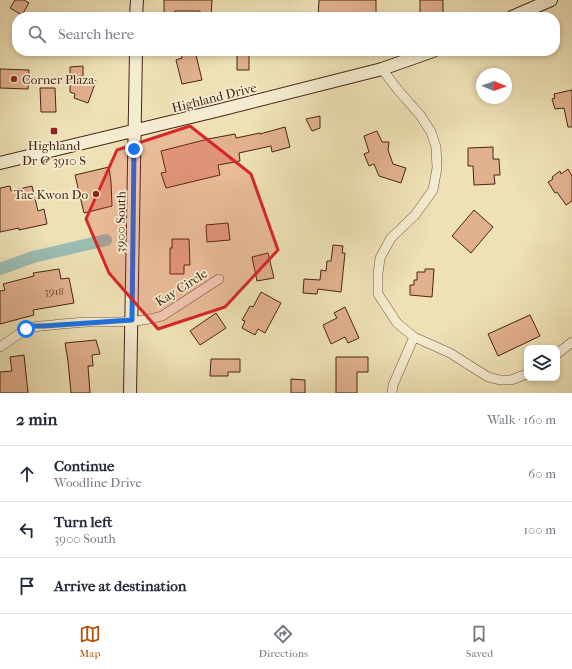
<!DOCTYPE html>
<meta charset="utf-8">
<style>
body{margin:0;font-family:"IM FELL French Canon",serif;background:#f2f2f3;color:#1f2937}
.controls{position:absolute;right:12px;bottom:12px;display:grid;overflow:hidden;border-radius:8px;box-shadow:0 2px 6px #0003}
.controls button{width:36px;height:36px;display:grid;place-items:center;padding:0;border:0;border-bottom:1px solid #e0e1e3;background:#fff;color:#1f2937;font:20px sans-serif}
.compass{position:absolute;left:476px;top:68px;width:36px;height:36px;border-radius:50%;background:#fff;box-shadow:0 2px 6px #0003;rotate:91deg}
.stop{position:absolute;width:12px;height:12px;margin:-9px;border:3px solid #1a73e8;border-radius:50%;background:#fff}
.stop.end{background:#1a73e8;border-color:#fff;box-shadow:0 1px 4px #0008}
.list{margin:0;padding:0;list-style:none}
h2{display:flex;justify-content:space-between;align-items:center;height:52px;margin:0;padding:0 16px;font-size:17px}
h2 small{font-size:13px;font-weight:400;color:#747a83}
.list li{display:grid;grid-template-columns:26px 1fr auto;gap:12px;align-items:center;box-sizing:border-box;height:56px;padding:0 16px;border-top:1px solid #e0e1e3}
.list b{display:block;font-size:15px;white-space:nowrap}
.list p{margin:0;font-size:13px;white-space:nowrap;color:#747a83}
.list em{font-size:13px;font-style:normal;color:#747a83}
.icon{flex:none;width:22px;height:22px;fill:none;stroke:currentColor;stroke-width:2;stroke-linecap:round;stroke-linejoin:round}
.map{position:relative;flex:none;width:572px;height:393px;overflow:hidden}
.search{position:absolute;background:#fff;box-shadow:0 2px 6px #0003;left:12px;right:12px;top:12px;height:44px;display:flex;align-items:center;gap:10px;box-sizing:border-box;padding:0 14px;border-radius:16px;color:#747a83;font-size:15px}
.sheet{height:220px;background:#fff}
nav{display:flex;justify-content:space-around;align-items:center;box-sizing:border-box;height:56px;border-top:1px solid #e0e1e3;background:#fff;font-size:11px;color:#747a83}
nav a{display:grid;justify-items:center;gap:2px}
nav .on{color:#b45309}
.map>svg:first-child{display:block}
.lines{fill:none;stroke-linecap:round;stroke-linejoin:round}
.canal{stroke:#9abdb2;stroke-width:12}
.building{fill:#e1b08d;stroke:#492417}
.street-casing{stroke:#72533f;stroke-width:10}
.secondary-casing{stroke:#492417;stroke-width:14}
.street{stroke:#f4ecd0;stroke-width:9}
.secondary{stroke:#f4ecd0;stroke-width:12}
.route{stroke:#1a73e8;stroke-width:5}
.marked{fill:#d62828;fill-opacity:0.2;stroke:#d62828;stroke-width:3;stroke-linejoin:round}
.poi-dot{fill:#8f2418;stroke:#f4ecd0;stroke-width:1.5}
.labels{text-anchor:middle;stroke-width:3.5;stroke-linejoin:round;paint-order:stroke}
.number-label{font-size:11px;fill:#6f4734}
.poi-label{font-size:13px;fill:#492417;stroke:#f4ecd0;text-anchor:start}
.street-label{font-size:13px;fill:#492417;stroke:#f4ecd0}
</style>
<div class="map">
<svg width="572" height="393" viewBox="0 0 572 393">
<rect width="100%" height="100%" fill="#eee1b6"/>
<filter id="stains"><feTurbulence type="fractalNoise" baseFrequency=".005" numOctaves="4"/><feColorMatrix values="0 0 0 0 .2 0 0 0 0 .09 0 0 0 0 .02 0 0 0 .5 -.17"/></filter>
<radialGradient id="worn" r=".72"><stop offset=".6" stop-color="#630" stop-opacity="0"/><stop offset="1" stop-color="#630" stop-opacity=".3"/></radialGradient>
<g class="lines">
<path class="canal" d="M 0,269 L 33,257 L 106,240"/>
</g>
<path class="building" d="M 15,0 L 24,0 L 29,3 L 22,15 L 10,8 Z
M 164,0 L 212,0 L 211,17 L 200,17 L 200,11 L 175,11 L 175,17 L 164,17 Z
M 319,0 L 376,0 L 376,17 L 318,17 Z
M 420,0 L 443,0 L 443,14 L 420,14 Z
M 181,51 L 195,51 L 202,80 L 182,84 L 176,60 L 182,58 Z
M 237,51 L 249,51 L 249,70 L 237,70 Z
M 83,66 L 83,76 L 96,81 L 88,103 L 74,98 L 75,94 L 70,92 L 70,67 Z
M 0,69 L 29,70 L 28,89 L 0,88 Z
M 40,88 L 55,88 L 56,112 L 41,112 Z
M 572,90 L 572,127 L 568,127 L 564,108 L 555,109 L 552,99 L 555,98 L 554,94 Z
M 320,116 L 320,128 L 312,131 L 306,119 Z
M 285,127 L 290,147 L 272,152 L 271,146 L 239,153 L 240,161 L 218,165 L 220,175 L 166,188 L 161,173 L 166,172 L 161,151 L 208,139 L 235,134 L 236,138 L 260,133 L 260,134 Z
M 377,131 L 382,142 L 389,142 L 388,150 L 393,164 L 406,168 L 401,183 L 379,176 L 374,164 L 369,166 L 364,154 L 369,152 L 364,136 Z
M 493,147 L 493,159 L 499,159 L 500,175 L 494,175 L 495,184 L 474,185 L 473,166 L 468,166 L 468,148 Z
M 109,167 L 111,182 L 112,206 L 84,213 L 75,175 Z
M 568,169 L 572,176 L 572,201 L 566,205 L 557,192 L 555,193 L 548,182 L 553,179 L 552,177 L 560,171 L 561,174 Z
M 10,186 L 11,191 L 32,186 L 38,211 L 44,209 L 47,224 L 19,230 L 19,228 L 0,232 L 0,188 Z
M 474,210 L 493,227 L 471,253 L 452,236 Z
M 228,223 L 230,240 L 207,242 L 206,225 Z
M 172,239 L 189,239 L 190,265 L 184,265 L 184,274 L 170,274 L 170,248 L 172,248 Z
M 333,245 L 343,246 L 342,253 L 345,253 L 341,292 L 318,289 L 317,294 L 303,293 L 304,279 L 320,280 L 321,270 L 326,271 L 327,261 L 331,261 Z
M 268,253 L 274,278 L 257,281 L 252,257 Z
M 59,269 L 61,279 L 69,278 L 74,303 L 33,310 L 34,315 L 0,324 L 0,291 L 5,290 L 3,284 L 34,276 L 33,273 Z
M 425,269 L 434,269 L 432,297 L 410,295 L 410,285 L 414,285 L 414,280 L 417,280 L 417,272 L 425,272 Z
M 261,292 L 281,303 L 265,333 L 258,329 L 255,335 L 242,328 L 245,321 L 242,320 L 250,306 L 253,307 Z
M 345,307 L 359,338 L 348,343 L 345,337 L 331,344 L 323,325 L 337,318 L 334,313 Z
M 216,313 L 226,328 L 200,345 L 190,331 Z
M 530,315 L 540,336 L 498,356 L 488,334 Z
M 96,340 L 100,354 L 92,355 L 93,366 L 88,366 L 90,393 L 71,393 L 68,361 L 65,343 Z
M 24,355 L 28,393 L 0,393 L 0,372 L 12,371 L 10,357 Z
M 336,357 L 368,357 L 368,372 L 357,372 L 357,393 L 336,393 Z
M 211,359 L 240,359 L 240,372 L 228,372 L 228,376 L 210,376 Z
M 291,379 L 305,380 L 305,393 L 291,393 Z"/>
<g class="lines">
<g class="street-casing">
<path id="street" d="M 382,69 L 398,90 L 420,115 L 431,132 L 436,147 L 437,168 L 433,190 L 415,215 L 391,238 L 380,258 L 378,274 L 378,294 L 397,323 L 414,337 L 450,353 L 488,377 L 500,380 L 511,380 L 527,374
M 0,347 L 26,329 L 33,327 C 51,325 70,323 88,322 C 113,322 139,323 162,316 L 219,279
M 557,354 L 572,342
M 392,393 L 393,385 L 414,337"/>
</g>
<g class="secondary-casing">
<path id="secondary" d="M 136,17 L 137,0
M 512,17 L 551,0
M 0,163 L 220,110 L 382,69 L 433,51
M 130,393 L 136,51"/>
</g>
<use href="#street" class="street"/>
<use href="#secondary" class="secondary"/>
</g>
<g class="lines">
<path class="route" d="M 26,329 L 33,326 L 44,326 L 132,320 L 134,149"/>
</g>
<path class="marked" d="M 190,126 L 251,174 L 278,250 L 225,307 L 158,329 L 109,273 L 86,219 L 117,150 Z"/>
<g class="poi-dot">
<circle cx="14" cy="79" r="4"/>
<rect x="50" y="127" width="8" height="8" rx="2"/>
<circle cx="96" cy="194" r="4"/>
</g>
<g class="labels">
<g class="number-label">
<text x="54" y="295">3918</text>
</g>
<g class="poi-label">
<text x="22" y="84">Corner Plaza</text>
<text x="54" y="150" text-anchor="middle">Highland<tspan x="54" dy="15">Dr @ 3910 S</tspan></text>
<text x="88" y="199" text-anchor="end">Tae Kwon Do</text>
</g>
<g class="street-label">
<text transform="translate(214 97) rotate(-14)" y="5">Highland Drive</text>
<text transform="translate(120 222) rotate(-89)" y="5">3900 South</text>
<text transform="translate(181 287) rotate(-32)" y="5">Kay Circle</text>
</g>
</g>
<rect width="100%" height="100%" filter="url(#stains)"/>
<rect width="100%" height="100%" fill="url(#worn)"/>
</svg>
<div class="controls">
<button><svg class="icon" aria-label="layers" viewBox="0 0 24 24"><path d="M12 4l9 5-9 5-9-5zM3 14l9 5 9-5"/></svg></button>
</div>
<svg class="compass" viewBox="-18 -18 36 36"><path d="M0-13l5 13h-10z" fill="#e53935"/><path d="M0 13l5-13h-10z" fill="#747a83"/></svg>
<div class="stop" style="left:26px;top:329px"></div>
<div class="stop end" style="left:134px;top:149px"></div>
<div class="search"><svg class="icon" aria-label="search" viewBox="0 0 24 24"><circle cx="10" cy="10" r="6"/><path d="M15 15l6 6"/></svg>Search here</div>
</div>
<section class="sheet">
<h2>2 min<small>Walk · 160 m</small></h2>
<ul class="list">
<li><svg class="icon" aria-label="ahead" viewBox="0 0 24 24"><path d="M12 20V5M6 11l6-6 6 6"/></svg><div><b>Continue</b><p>Woodline Drive</p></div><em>60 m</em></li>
<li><svg class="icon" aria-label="left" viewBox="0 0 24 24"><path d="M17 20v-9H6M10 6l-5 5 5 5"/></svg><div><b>Turn left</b><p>3900 South</p></div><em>100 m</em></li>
<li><svg class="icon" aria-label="arrive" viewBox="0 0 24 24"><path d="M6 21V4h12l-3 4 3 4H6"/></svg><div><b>Arrive at destination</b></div></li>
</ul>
</section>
<nav>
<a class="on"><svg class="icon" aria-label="map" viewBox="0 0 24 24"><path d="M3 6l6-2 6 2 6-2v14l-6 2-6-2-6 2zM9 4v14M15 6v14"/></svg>Map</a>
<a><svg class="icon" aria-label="directions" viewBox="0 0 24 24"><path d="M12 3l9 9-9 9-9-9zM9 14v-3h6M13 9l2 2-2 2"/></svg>Directions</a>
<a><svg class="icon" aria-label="saved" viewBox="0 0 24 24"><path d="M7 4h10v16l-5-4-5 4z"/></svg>Saved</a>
</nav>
